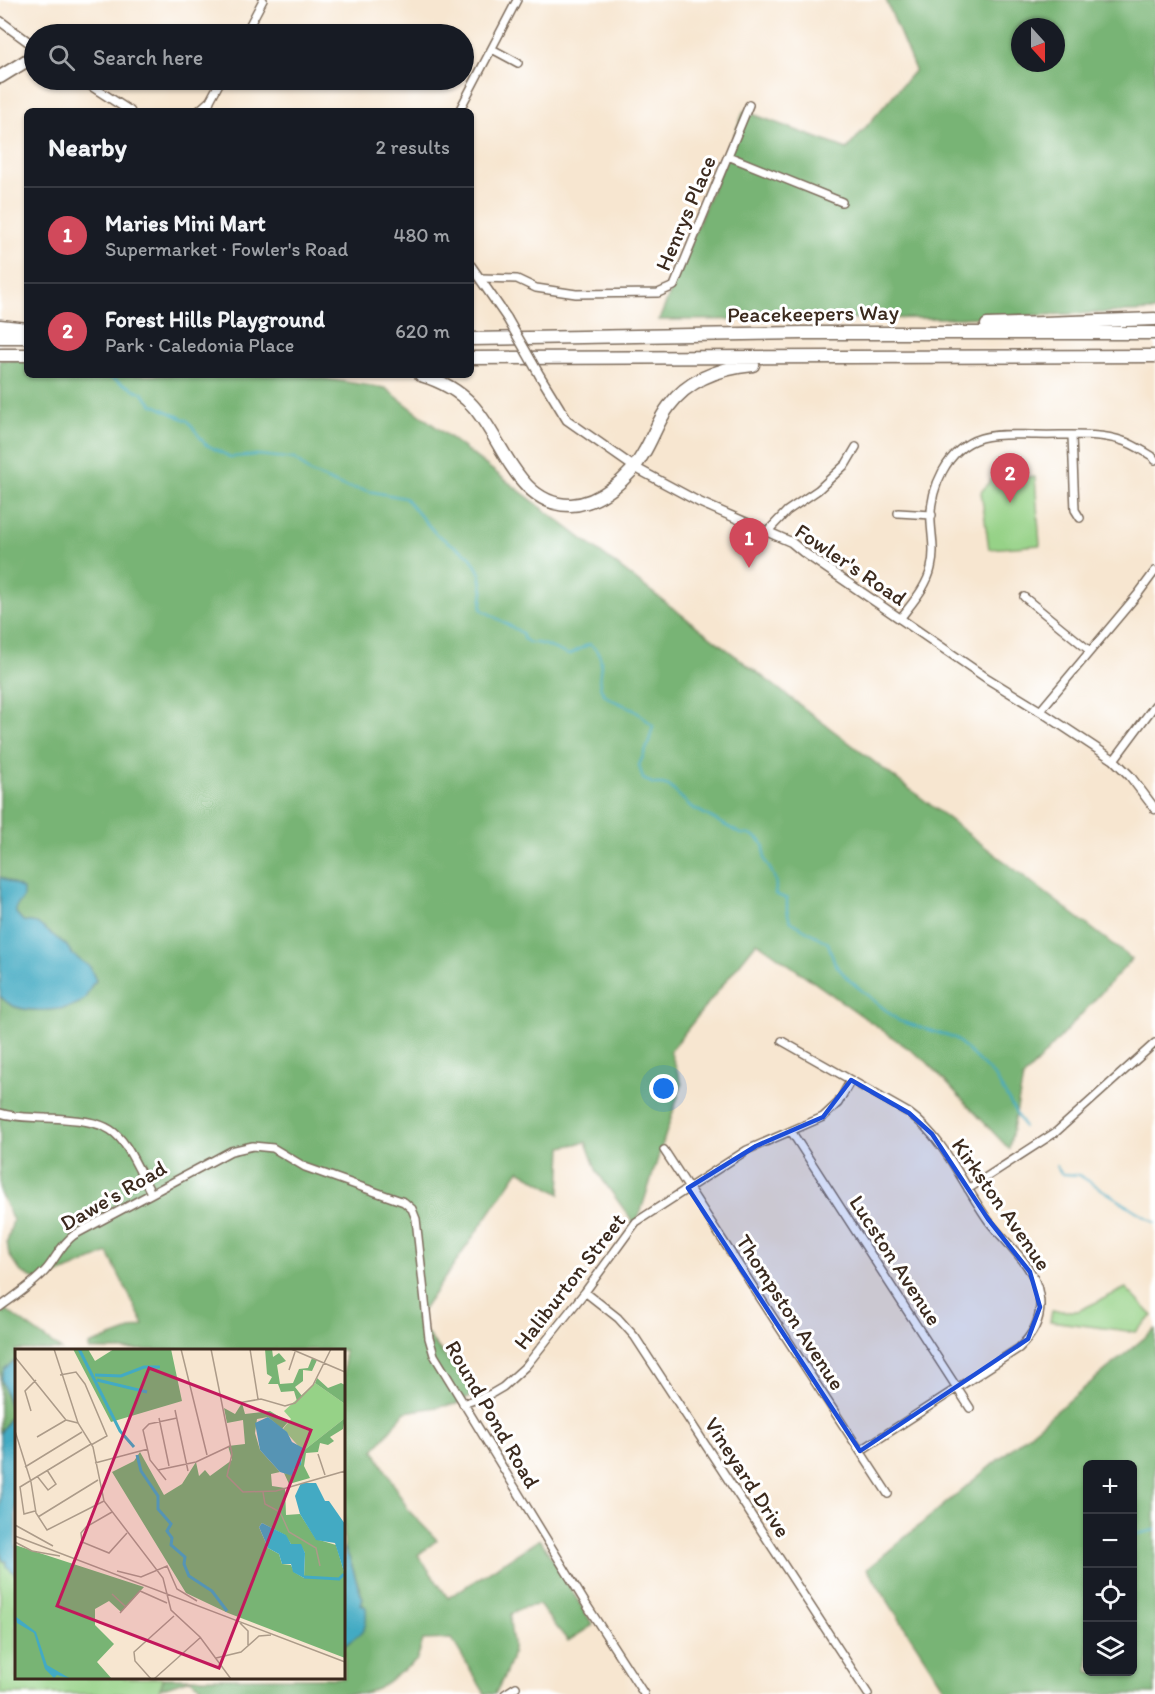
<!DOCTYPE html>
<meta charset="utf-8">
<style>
body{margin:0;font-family:Itim,sans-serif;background:#20242c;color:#f1f3f6}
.controls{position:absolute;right:18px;bottom:18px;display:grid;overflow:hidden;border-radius:9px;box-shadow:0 2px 4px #0004}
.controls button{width:54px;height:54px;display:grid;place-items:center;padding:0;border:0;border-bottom:2px solid #363941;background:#171b24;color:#f1f3f6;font:30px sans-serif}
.compass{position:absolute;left:1011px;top:18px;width:54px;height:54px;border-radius:50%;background:#171b24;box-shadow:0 2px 4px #0004;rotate:159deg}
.you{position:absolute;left:664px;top:1089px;width:21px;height:21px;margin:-15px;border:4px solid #fff;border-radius:50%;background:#1a73e8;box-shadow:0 0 0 9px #1a73e833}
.badge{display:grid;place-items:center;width:39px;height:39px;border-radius:50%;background:#d1495b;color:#fff;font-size:20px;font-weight:700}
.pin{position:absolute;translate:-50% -50px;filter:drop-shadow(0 2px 3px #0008)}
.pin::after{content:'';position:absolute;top:32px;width:21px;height:18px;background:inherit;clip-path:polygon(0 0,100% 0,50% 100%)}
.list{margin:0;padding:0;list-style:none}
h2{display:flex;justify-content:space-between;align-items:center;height:78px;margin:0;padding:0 24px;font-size:26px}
h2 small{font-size:20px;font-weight:400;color:#9ea1a6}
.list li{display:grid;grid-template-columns:39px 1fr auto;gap:18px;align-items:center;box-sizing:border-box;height:96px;padding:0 24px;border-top:2px solid #363941}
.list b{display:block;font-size:22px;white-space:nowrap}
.list p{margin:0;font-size:20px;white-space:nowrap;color:#9ea1a6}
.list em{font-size:20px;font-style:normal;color:#9ea1a6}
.icon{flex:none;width:33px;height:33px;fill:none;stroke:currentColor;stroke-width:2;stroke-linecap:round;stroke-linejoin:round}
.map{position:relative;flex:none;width:1155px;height:1694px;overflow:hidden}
.search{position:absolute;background:#171b24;box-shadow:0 2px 4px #0004;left:24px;top:24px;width:450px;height:66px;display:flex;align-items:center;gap:15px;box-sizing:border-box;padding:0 21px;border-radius:33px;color:#9ea1a6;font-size:22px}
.panel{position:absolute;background:#171b24;box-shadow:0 2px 4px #0004;left:24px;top:108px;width:450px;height:270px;border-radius:9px}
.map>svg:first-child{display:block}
.green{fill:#96d287;stroke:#687e52;stroke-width:1.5}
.forest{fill:#78b474;stroke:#5a6f49;stroke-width:1.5;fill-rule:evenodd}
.water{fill:#43aac3;stroke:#3f6a70;stroke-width:1.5}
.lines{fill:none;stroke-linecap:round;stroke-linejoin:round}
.stream{stroke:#43aac3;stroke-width:2}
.minor-casing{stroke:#7d6c5c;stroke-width:10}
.tertiary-casing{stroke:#7d6c5c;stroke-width:11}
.motorway-casing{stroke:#7d6c5c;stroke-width:15}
.minor{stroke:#fff;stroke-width:7}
.tertiary{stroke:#fff;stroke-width:8}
.motorway{stroke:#fff;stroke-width:12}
.tertiary-bridge-casing{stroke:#7d6c5c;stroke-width:11;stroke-linecap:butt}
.tertiary-bridge{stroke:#fff;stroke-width:8}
.marked{fill:#1d4ed8;fill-opacity:0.2;stroke:#1d4ed8;stroke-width:4.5;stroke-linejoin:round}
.labels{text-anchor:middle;stroke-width:6;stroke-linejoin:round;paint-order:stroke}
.street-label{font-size:22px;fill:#3b2a1e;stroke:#fff}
.inset-river{fill:none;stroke:#43aac3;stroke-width:3}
.inset-road{fill:none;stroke:#ac9b89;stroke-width:1.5}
.view{fill:#c2185b;fill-opacity:0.15;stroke:#c2185b;stroke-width:3}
.inset-edge{fill:none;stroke:#3b2a1e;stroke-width:3}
</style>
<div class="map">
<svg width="1155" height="1694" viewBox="0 0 1155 1694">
<rect width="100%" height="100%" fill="#fff"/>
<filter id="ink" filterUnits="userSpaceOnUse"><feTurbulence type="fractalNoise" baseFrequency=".0167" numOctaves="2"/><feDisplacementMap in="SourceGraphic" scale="12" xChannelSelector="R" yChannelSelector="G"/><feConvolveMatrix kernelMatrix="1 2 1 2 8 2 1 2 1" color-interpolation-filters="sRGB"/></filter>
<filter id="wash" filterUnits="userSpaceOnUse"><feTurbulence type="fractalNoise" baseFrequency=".008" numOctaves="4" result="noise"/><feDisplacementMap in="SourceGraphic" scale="24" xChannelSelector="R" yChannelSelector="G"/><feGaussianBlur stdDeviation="1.35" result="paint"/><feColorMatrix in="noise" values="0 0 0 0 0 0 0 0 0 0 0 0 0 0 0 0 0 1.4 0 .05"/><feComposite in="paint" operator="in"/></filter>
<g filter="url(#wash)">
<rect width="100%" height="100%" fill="#f7e6d0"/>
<path class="green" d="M 1008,476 L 1035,477 L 1040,545 L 989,549 L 981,492 L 992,479 Z
M 1126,1288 L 1153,1316 L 1135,1332 L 1050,1321 L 1052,1311 L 1078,1311 Z
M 0,1551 L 3,1561 L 6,1561 L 16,1574 L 16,1678 L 164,1678 L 158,1694 L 0,1694 Z"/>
<path class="forest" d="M 886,0 L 1155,0 L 1155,311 L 957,318 L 659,320 L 744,111 L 847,149 L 915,70 ZM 1020,27 L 1056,27 L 1056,63 L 1020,63 Z
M 0,360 L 27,360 L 27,375 L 300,375 L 385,388 L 1132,959 L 1023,1078 L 1009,1149 L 926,1061 L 757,942 L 670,1051 L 682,1084 L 636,1226 L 597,1172 L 586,1142 L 562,1147 L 560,1194 L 519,1170 L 416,1320 L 476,1395 L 461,1400 L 457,1404 L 405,1412 L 374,1450 L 409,1511 L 437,1540 L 418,1555 L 448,1598 L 540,1539 L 593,1625 L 568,1641 L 539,1605 L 525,1607 L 511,1614 C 508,1630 514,1636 513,1648 C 512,1663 502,1681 495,1694 L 485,1694 L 452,1639 L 423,1640 L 417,1660 L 378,1689 L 361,1694 L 210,1694 L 190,1679 L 160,1689 L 164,1678 L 344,1678 L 344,1646 L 351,1640 L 363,1599 L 349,1557 L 344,1547 L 344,1350 L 89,1350 L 89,1345 L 144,1325 L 108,1253 L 40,1282 L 21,1272 L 9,1255 L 7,1242 L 13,1220 L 0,1193 L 0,996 C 3,999 7,1003 11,1005 C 26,1013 70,1012 83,1000 C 89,994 89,986 96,981 L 90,967 L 73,956 L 66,945 L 42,927 L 37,923 L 23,921 L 16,913 L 16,908 L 20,900 L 14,884 L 0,877 Z
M 6,1310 L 61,1350 L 16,1350 L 16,1360 L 9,1367 L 5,1393 L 12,1414 L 0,1433 L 0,1314 Z
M 1155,1329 L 1155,1694 L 948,1694 L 867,1569 ZM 1132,1464 L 1132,1672 L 1088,1672 L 1088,1464 Z"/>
<path class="water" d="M 0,877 L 23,889 L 23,898 L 16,907 L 16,913 L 23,921 L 37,923 L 42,927 L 66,945 L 73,955 L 90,967 L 96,981 C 88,986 90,994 83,1000 C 70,1012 26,1013 11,1005 C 6,1002 4,1000 0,996 Z
M 16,1360 L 16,1574 L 6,1566 L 6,1561 L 3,1561 L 0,1551 L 0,1433 L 12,1414 L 1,1379 L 4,1369 Z
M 344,1547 C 353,1563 355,1581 363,1599 L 360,1604 L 366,1607 C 368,1633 362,1632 344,1646 Z"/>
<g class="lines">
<path class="stream" d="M 105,375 L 142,393 L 152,404 L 188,421 L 205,444 L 230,457 L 258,455 L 295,459 L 311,473 L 342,486 L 405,498 L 436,534 L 470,556 L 480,573 L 483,591 L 481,609 L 522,633 L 524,639 L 530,643 C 543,641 556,651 569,655 L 589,644 C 612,659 593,674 602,691 C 608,701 621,703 631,708 C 638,713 647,720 653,726 L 648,745 L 639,765 L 643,779 L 654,784 L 662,784 L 669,786 L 690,806 L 741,834 C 750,834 763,838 764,848 C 765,854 763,857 766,862 C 773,873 778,881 775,894 L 787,899 L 787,911 L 790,921 L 828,943 L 835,964 L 849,980 L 899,1021 L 955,1038 L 996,1078 L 1024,1127
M 1056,1166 L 1062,1174 L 1079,1175 L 1155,1223
M 1132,1535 L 1155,1530"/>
</g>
</g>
<g filter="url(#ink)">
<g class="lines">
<g class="minor-casing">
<path id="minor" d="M 245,34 L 263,0
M 492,49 L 518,63
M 207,106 L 221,80
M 459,111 L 517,0
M 728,156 L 842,202
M 481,278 L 517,279 L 536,288 L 576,294 L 658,293 L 674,286 L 749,105
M 1072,436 L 1075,510 L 1080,518
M 898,513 L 932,515
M 768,531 L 787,511 L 818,490 L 846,464 L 856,447
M 1024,597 L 1090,651
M 900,619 C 911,604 927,587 931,568 C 935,552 932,539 931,523 C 929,489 947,448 981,438 C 998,433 1019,435 1036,435 C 1063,436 1098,432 1123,441 C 1133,444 1143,451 1152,456 L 1155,460
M 1040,711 L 1138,594 L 1155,571
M 1114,760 L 1155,705
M 782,1041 L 909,1113 C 945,1139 963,1185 988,1220 C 1005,1243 1035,1265 1039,1295 C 1043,1316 1034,1334 1019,1348 L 860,1451
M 0,1113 C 15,1118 31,1117 46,1118 C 122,1121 118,1130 151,1193
M 791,1131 L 970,1408
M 664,1150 L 888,1494
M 968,1189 L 1056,1132 L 1155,1043
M 585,1292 L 618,1318 L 635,1337 L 868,1694
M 0,1307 C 15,1296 32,1285 45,1271 C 56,1259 60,1245 74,1235 L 231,1151 L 253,1146 L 273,1148 L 305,1167 L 404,1202 L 412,1209 L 416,1219 L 429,1338 L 434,1355 L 586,1604 L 644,1694
M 463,1404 L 491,1394 L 503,1387 L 526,1366 L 585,1292 L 636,1222 L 747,1150 L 823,1117 L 838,1103 L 851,1080
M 505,1694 L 516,1687"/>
</g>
<g class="tertiary-casing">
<path id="tertiary" d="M 0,21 L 34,46
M 82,80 L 130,111
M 199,111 L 209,102
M 471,266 L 507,318
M 540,376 L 567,420 L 634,467 L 699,502 L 791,542 L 803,552 L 988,679 L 1040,711 L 1114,760 L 1130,776 L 1155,809"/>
</g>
<g class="motorway-casing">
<path id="motorway" d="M 0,77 L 34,56
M 987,325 L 1155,319
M 0,326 L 27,329
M 0,337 L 27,337
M 471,339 L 803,333 L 1155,333
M 0,355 L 27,355
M 471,358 L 1155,356
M 421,375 C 441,381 458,390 472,405 C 502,437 517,506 571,505 C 599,504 630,478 643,454 C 653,438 658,420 669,406 C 689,379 721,368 753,365"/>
</g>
<use href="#minor" class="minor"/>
<use href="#tertiary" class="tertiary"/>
<use href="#motorway" class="motorway"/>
<g class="tertiary-bridge-casing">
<path id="tertiary-bridge" d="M 507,318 L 540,376"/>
</g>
<use href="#tertiary-bridge" class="tertiary-bridge"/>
</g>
</g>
<path class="marked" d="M 851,1080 L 909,1113 L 932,1134 L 988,1219 L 1030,1272 L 1040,1307 L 1028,1339 L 860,1451 L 688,1188 L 756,1146 L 823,1117 Z"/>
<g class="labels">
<g class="street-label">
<text transform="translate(685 213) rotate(-67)" y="8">Henrys Place</text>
<text transform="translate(813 313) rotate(-1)" y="8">Peacekeepers Way</text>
<text transform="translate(851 564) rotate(34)" y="8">Fowler's Road</text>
<text transform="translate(113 1195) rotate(-30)" y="8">Dawe's Road</text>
<text transform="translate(1002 1204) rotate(55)" y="8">Kirkston Avenue</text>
<text transform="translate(896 1260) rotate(57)" y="8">Lucston Avenue</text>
<text transform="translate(569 1281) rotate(-52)" y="8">Haliburton Street</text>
<text transform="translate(791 1312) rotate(57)" y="8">Thompston Avenue</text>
<text transform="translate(493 1414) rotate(60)" y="8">Round Pond Road</text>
<text transform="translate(748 1477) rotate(57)" y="8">Vineyard Drive</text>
</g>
</g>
<g transform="translate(15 1349)">
<rect width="330" height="330" fill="#f7e6d0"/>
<path d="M 300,34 L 330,55 L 330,69 L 288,102 L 268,80 L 276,70 L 269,62 Z" fill="#96d287"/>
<path d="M 58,0 L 73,0 L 80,12 L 99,0 L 156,0 L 167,52 L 96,73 ZM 250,0 L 257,0 L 258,8 L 264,4 L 271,12 L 262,16 L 265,35 L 278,34 L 284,20 L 293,19 L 297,9 L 302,11 L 297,22 L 288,21 L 288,32 L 280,38 L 287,47 L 282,52 L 279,42 L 266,43 L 263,35 L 253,35 L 257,28 L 252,25 ZM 302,29 L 313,39 L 326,34 L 330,36 L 330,55 L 300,34 ZM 227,54 L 230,65 L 255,62 L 273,73 L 267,80 L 253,68 L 242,70 L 240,84 L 245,101 L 265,123 L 256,125 L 257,137 L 270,139 L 271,166 L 285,165 L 301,190 L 321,196 L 330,226 L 330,309 L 213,264 L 171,244 L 97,123 L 119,112 L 125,103 L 149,146 L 167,135 L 181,113 L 184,127 L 190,121 L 195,127 L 217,111 L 213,97 L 230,95 L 228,71 L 212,74 L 209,59 L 220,65 ZM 247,174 L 270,186 L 276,195 L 285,195 L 290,204 L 289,229 L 279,223 L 276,216 L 267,215 L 264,205 L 253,199 L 244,178 ZM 330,69 L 328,80 L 315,88 L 319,92 L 313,96 L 305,94 L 303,103 L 291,104 L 289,117 L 295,129 L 274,135 L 269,124 L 278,126 L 279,120 L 286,115 L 288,102 ZM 0,196 L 129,238 L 106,263 L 94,252 L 80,260 L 80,276 L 99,295 L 82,313 L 97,330 L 0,330 Z" fill="#78b474" fill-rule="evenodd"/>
<path d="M 253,68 L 272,83 L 277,93 L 288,99 L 286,116 L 279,120 L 278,127 L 265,123 L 245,101 L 240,74 ZM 286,134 L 301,134 L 310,152 L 314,152 L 330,175 L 330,226 L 320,194 L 301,191 L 285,165 L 280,147 ZM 247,174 L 271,186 L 276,195 L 286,195 L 290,204 L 289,229 L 278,223 L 276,215 L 267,215 L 264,205 L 253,199 L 244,178 ZM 0,267 L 21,283 L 32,316 L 56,330 L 42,326 L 39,329 L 30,320 L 19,284 L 2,274 Z" fill="#43aac3"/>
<path class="inset-river" d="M 64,0 L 105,82 L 119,98M 80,26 L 106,27 L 129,18 L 145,18M 82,31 L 132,43M 122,106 L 126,122 L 143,147 L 143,160 L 156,175 L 152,182 L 157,189 L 156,196 L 170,208 L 169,215 L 174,227 L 197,242 L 212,262M 289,228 L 324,230 L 329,225"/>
<path class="inset-road" d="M 39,0 L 63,74 L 78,98 L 89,152 L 148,229 L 156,261 L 185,288 L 216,330M 166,0 L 192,106M 196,0 L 217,105 L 212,127 L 228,143 L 261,142 L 330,122M 235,0 L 243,50M 276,0 L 330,23M 0,8 L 51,71 L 63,74M 274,21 L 280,3M 45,26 L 61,23 L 70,35 L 92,87 L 76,96M 223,54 L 246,50 L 270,57 L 280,54 L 298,36 L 316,0M 160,61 L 173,122M 16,62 L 10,42 L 21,31M 144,69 L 154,117M 0,82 L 16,133 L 21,164 L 32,181 L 89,152M 22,88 L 51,71M 303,105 L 310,126M 80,114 L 133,100M 10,118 L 67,83M 143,121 L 181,113 L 215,97M 22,127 L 33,141 L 41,135 L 32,121M 151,131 L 135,111 L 128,81 L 134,75 L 162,69M 248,143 L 250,155 L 265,163 L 274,183 L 301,199 L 305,217M 330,147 L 330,98M 20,162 L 9,165 L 5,138 L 76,95M 97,163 L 71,178 L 66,184 L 67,193 L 94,204 L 112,184M 23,168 L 83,131M 0,176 L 38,197M 0,187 L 330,313M 0,193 L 17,202 L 45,207M 102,222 L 126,228 L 152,217 L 162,240 L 182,252M 97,245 L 111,258M 105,264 L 125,242 L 152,254M 225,274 L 233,282 L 233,296M 201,309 L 226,303 L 244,287 L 256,286M 136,330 L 120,312 L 119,303 L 159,267M 139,330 L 186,288"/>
<path class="view" d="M 134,19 L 296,81 L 204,319 L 42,257 Z"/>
<rect width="330" height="330" class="inset-edge"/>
</g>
</svg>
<div class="controls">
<button>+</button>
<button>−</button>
<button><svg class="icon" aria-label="locate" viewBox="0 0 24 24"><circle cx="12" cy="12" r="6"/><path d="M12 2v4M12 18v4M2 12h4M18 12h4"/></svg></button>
<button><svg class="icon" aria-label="layers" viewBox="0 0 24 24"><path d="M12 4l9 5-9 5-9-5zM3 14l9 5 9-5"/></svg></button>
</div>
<svg class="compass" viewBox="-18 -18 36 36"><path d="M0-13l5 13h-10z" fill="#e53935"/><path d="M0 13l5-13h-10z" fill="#9ea1a6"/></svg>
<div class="you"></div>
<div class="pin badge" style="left:749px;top:568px">1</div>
<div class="pin badge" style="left:1010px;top:503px">2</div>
<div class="search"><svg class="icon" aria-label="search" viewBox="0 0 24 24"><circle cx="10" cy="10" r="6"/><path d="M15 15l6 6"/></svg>Search here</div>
<section class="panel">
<h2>Nearby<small>2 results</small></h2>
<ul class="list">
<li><span class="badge">1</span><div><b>Maries Mini Mart</b><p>Supermarket · Fowler's Road</p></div><em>480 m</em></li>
<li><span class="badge">2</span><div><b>Forest Hills Playground</b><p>Park · Caledonia Place</p></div><em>620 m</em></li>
</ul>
</section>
</div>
